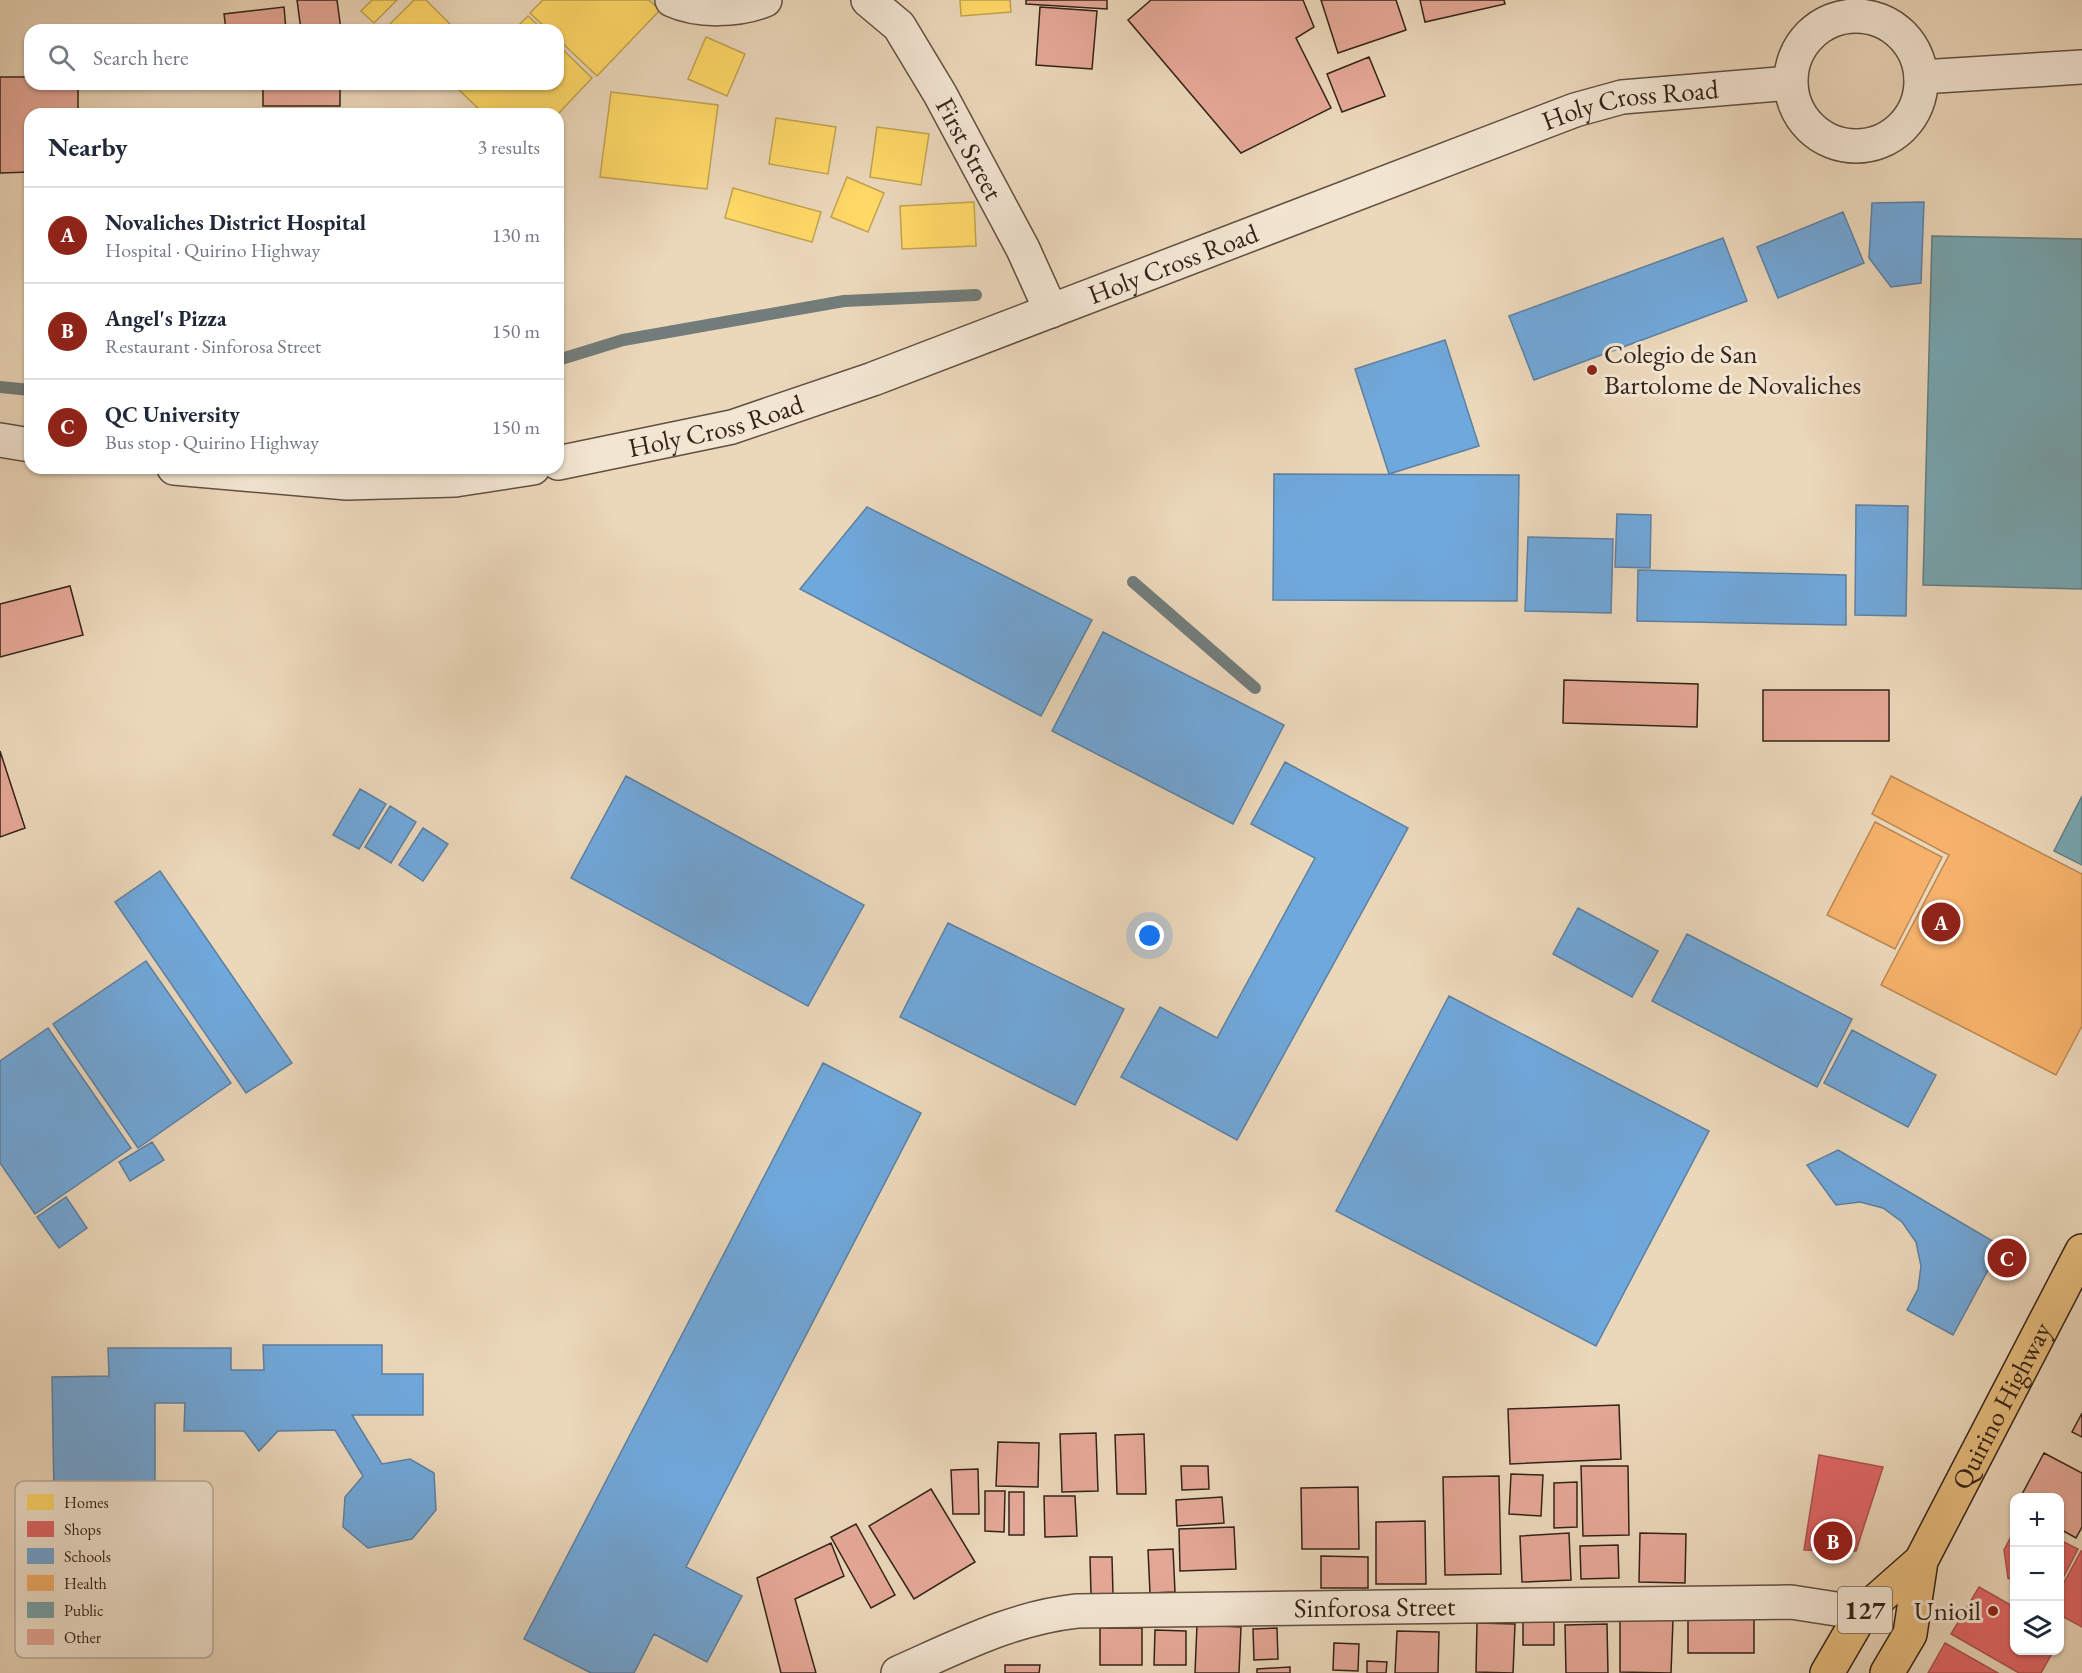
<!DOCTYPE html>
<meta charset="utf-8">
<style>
body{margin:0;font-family:"EB Garamond",serif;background:#f2f2f3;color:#1f2937}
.controls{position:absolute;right:18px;bottom:18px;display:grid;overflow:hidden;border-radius:12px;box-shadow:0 2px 4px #0004}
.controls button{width:54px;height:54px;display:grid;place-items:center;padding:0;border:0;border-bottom:2px solid #e0e1e3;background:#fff;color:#1f2937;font:30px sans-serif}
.you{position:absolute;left:1150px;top:936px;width:21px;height:21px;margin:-15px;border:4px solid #fff;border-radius:50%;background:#1a73e8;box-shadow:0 0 0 9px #1a73e833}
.badge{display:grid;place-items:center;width:39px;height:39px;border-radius:50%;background:#8f2418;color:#fff;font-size:20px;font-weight:700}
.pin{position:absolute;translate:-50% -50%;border:3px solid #fff;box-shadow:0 2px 6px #0006}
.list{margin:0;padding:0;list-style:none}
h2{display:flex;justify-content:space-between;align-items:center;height:78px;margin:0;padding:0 24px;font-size:26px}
h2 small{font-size:20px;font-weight:400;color:#747a83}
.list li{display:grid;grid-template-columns:39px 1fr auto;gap:18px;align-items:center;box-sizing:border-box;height:96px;padding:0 24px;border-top:2px solid #e0e1e3}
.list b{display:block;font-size:22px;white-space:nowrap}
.list p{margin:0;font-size:20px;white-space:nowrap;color:#747a83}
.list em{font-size:20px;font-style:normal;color:#747a83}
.icon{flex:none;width:33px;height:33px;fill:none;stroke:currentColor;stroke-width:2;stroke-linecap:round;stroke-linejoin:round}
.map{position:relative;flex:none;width:2082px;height:1673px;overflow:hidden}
.search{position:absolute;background:#fff;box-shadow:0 2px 4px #0004;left:24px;top:24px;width:540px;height:66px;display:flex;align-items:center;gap:15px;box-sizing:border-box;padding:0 21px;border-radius:18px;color:#747a83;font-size:22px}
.panel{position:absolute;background:#fff;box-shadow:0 2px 4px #0004;left:24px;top:108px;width:540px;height:366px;border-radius:18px}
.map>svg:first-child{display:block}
.homes{fill:#ffd966;stroke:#c2a24f;stroke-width:1.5}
.shops{fill:#e06666;stroke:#ac524f;stroke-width:1.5}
.schools{fill:#6fa8dc;stroke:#5d80a2;stroke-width:1.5}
.health{fill:#f6b26b;stroke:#bc8752;stroke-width:1.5}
.public{fill:#76a5af;stroke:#627e82;stroke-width:1.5}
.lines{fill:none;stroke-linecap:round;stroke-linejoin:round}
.stream{stroke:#727c7a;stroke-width:12}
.building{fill:#e5a897;stroke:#342319;stroke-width:1.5}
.minor-casing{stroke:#625041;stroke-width:36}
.major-casing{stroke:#342319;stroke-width:36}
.minor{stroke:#f2e5d2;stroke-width:33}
.major{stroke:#e6bc7d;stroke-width:33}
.poi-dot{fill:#8f2418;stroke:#f2e5d2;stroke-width:2}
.labels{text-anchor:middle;stroke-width:6;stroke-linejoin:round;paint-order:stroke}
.shield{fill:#f2e5d2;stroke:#6d5d50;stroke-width:1.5}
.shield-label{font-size:26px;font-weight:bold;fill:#342319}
.street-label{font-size:27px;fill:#342319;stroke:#f2e5d2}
.poi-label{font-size:27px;fill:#342319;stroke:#f2e5d2;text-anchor:start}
.key{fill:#f2e5d2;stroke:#b9ab9a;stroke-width:1.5}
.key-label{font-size:16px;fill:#342319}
</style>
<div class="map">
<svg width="2082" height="1673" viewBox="0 0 2082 1673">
<rect width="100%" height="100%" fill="#ebd7ba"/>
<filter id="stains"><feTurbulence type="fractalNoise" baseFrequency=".00333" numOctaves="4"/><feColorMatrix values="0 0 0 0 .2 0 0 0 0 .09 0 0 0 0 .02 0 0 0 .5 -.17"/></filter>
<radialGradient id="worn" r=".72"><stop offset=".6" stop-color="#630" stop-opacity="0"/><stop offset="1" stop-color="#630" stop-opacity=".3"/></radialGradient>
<path class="homes" d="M 372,0 L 397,0 L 374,23 L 361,11 Z
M 414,0 L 426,0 L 451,25 L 447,30 L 384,30 Z
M 543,0 L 649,0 L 660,10 L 597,76 L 558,39 L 558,30 L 548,30 L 530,13 Z
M 960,0 L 1010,0 L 1011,12 L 961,16 Z
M 528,16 L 543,30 L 514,30 Z
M 706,37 L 745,54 L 727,96 L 688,79 Z
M 558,45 L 592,78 L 558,114 L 484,114 L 457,88 L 461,84 L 558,84 Z
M 611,92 L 718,105 L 707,189 L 600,177 Z
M 776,118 L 836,127 L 828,174 L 769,164 Z
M 877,127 L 929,134 L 921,185 L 870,177 Z
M 847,177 L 884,193 L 868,232 L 831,217 Z
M 733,188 L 821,212 L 812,242 L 725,218 Z
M 974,202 L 976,246 L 902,249 L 900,206 Z"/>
<path class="shops" d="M 1819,1455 L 1883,1467 L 1856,1551 L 1804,1550 Z
M 2014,1531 L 2014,1581 L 2008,1578 L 2004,1550 Z
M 2060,1540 L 2078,1549 L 2060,1584 Z
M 2081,1551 L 2082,1551 L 2082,1627 L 2060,1615 L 2060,1590 Z
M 1979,1587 L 2014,1607 L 2014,1650 L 2054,1650 L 2041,1673 L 2019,1673 L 1951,1634 Z
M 1945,1643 L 1998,1673 L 1928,1673 Z"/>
<path class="schools" d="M 1924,202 L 1921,283 L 1891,287 L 1869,258 L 1872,203 Z
M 1843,212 L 1864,263 L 1778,298 L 1757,247 Z
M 1723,238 L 1747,301 L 1534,380 L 1509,316 Z
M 1445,340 L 1479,446 L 1389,474 L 1355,369 Z
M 1274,474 L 1519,475 L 1517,601 L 1273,600 Z
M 1856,505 L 1908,506 L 1906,616 L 1855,615 Z
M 867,507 L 1092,620 L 1041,716 L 800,589 Z
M 1617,514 L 1651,515 L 1650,568 L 1615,567 Z
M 1528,537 L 1613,539 L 1611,613 L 1525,611 Z
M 1638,570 L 1846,575 L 1846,625 L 1637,621 Z
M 1103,632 L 1284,725 L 1233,824 L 1052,731 Z
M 1285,762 L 1408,828 L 1237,1140 L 1121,1077 L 1160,1007 L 1217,1038 L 1315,858 L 1251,824 Z
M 626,776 L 864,905 L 808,1006 L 571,878 Z
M 360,789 L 386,804 L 359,849 L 333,835 Z
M 390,806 L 416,822 L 391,863 L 365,847 Z
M 423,828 L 448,844 L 423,881 L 399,865 Z
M 160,871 L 292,1063 L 246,1093 L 115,902 Z
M 1578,908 L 1658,951 L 1632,997 L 1553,954 Z
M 948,923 L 1124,1009 L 1075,1105 L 900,1017 Z
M 1687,934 L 1852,1019 L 1817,1087 L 1652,1001 Z
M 146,961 L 231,1083 L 138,1148 L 53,1024 Z
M 1449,996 L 1709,1131 L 1596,1346 L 1336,1211 Z
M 48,1028 L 131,1148 L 35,1214 L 0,1163 L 0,1061 Z
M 1852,1030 L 1936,1075 L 1908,1127 L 1824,1083 Z
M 823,1063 L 921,1113 L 686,1567 L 742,1596 L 707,1662 L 654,1634 L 634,1673 L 591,1673 L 524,1639 Z
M 152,1142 L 164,1160 L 130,1181 L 119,1162 Z
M 1838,1150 L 2001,1246 L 1953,1335 L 1907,1310 L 1918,1289 L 1921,1266 L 1916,1242 L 1902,1222 L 1883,1208 L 1860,1202 L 1836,1205 L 1807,1165 Z
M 66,1197 L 87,1228 L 59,1248 L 37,1217 Z
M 263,1345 L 382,1345 L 382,1374 L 423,1374 L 423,1415 L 352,1415 L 382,1464 L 410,1459 L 434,1473 L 436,1510 L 412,1539 L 368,1548 L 343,1527 L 345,1497 L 363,1476 L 335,1430 L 278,1431 L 259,1451 L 244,1431 L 184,1431 L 185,1403 L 155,1403 L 155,1552 L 55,1555 L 52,1377 L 109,1376 L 108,1348 L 231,1348 L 231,1370 L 264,1370 Z"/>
<path class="health" d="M 1891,776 L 2082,874 L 2082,1026 L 2056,1075 L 1881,985 L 1949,855 L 1872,814 Z
M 1875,822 L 1942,857 L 1895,949 L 1827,915 Z"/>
<path class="public" d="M 1932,236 L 2082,239 L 2082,589 L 1923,585 Z
M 2082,796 L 2082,865 L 2054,851 Z"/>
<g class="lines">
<path class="stream" d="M 558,360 L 623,340 L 844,301 L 976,295
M 0,387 L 30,390
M 1133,582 L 1255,688"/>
</g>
<path class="building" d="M 297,0 L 337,0 L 341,30 L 301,30 Z
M 1026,0 L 1107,0 L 1107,9 L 1026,4 Z
M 1151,0 L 1303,0 L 1314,27 L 1296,38 L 1331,108 L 1241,153 L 1128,20 Z
M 1321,0 L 1396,0 L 1406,30 L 1338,53 Z
M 1420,0 L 1504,0 L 1505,4 L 1425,22 Z
M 284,7 L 286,30 L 226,30 L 224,14 Z
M 1040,7 L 1097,11 L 1092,69 L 1036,65 Z
M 1369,57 L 1385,96 L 1342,112 L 1327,74 Z
M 0,77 L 30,77 L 30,84 L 78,84 L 78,114 L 30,114 L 30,172 L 0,173 Z
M 263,84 L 340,84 L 340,106 L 263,106 Z
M 70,586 L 83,635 L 0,657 L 0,604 Z
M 1564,680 L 1698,684 L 1697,727 L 1563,723 Z
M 1763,690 L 1889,690 L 1889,741 L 1763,741 Z
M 0,751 L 25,828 L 0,837 Z
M 1619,1405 L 1621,1459 L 1510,1464 L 1508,1409 Z
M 2082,1413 L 2082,1437 L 2072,1432 Z
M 1096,1433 L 1098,1491 L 1062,1492 L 1060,1434 Z
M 1144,1434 L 1146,1494 L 1117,1494 L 1115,1435 Z
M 998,1442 L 1039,1443 L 1038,1487 L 996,1486 Z
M 2044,1453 L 2082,1473 L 2082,1527 L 2076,1538 L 2060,1529 L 2060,1498 L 2020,1498 Z
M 1181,1466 L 1208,1466 L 1209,1489 L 1182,1490 Z
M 1581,1466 L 1628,1466 L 1629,1535 L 1583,1536 Z
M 978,1469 L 979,1514 L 953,1514 L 951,1470 Z
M 1511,1474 L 1543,1475 L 1541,1516 L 1509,1514 Z
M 1499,1476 L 1501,1574 L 1445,1575 L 1443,1477 Z
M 1577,1482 L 1577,1527 L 1554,1528 L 1554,1483 Z
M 1358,1487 L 1359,1549 L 1302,1549 L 1301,1488 Z
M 931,1489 L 975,1562 L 914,1599 L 869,1526 Z
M 985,1491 L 1005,1491 L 1004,1532 L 985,1531 Z
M 1009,1492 L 1024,1492 L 1024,1535 L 1009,1535 Z
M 1044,1496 L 1075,1496 L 1077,1536 L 1045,1537 Z
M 1222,1497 L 1224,1523 L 1177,1526 L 1176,1500 Z
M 1425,1521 L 1426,1584 L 1376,1584 L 1376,1522 Z
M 856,1524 L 895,1595 L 871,1608 L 831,1537 Z
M 1234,1527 L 1236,1569 L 1180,1571 L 1179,1529 Z
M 1569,1533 L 1571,1580 L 1522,1582 L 1520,1536 Z
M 1640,1533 L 1686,1534 L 1685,1583 L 1639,1582 Z
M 831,1543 L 844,1576 L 795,1599 L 816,1673 L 781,1673 L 757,1578 Z
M 1618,1545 L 1619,1578 L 1581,1579 L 1580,1546 Z
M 1173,1549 L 1175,1592 L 1150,1593 L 1148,1550 Z
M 1321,1556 L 1368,1557 L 1368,1588 L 1321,1588 Z
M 1090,1557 L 1112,1557 L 1113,1594 L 1091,1594 Z
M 1688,1618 L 1754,1618 L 1754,1653 L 1688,1653 Z
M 1523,1619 L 1554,1619 L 1554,1645 L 1523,1645 Z
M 1620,1620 L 1673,1620 L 1671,1673 L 1620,1672 Z
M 1477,1623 L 1515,1624 L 1513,1673 L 1476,1672 Z
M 1607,1624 L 1608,1673 L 1566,1673 L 1565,1625 Z
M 1197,1625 L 1241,1627 L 1239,1673 L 1195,1673 Z
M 1100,1628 L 1142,1628 L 1142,1665 L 1100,1665 Z
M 1277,1628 L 1278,1659 L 1254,1660 L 1253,1629 Z
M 1155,1630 L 1186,1631 L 1186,1665 L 1154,1665 Z
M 1397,1631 L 1439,1632 L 1438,1673 L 1395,1673 Z
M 1334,1643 L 1359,1644 L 1358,1671 L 1333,1670 Z
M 1367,1661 L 1387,1662 L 1386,1673 L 1367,1673 Z
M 1005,1665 L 1040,1665 L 1039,1673 L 1005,1673 Z
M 1290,1667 L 1290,1673 L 1257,1673 L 1257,1669 Z"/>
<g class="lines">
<g class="minor-casing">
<g id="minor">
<path d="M 672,0 C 698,12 739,11 765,0"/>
<path id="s1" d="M 868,0 L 899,26 L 940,94 L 1023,249 L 1051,311"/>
<circle cx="1856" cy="81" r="65"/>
<path d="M 1921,77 L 2082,67"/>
<path d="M 0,440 L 30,445"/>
<path id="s2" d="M 558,463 L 732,427 L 873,379 L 1575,110 L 1622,97 L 1790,83"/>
<path d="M 174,468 L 347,483 L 455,480 L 533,468"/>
<path id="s3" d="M 898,1673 C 957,1647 1012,1618 1077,1611 L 1791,1602 L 1862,1613"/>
</g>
</g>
<g class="major-casing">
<g id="major">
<path d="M 1827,1673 L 1862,1613 L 1921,1561"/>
<path id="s4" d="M 1887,1673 L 1910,1634 L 1921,1561 L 2082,1251"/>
</g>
</g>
<use href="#minor" class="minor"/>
<use href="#major" class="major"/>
</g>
<g class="poi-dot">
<circle cx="1592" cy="370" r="6"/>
<circle cx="1993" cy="1611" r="6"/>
</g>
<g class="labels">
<rect class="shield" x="1838" y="1587" width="54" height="46" rx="4.5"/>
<g class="shield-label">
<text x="1865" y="1619">127</text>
</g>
<g class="street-label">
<text dy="9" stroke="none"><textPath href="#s2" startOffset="1134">Holy Cross Road</textPath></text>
<text dy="9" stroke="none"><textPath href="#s1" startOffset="182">First Street</textPath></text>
<text dy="9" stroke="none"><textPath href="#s2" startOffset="648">Holy Cross Road</textPath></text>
<text dy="9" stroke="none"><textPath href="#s2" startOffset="162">Holy Cross Road</textPath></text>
<text dy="9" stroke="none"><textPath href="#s4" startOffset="294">Quirino Highway</textPath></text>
<text dy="9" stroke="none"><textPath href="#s3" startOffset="488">Sinforosa Street</textPath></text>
</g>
<g class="poi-label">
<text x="1604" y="363">Colegio de San<tspan x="1604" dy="31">Bartolome de Novaliches</tspan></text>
<text x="1981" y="1620" text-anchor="end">Unioil</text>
</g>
</g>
<rect x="15" y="1481" width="198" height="177" rx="9" class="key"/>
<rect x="27" y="1494" width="27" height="16" fill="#ffd966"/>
<rect x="27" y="1521" width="27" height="16" fill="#e06666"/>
<rect x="27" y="1548" width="27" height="16" fill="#6fa8dc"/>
<rect x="27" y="1575" width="27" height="16" fill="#f6b26b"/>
<rect x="27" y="1602" width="27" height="16" fill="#76a5af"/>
<rect x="27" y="1629" width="27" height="16" fill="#e5a897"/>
<g class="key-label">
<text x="64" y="1508">Homes</text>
<text x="64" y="1535">Shops</text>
<text x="64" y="1562">Schools</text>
<text x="64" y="1589">Health</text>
<text x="64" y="1616">Public</text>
<text x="64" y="1643">Other</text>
</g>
<rect width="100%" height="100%" filter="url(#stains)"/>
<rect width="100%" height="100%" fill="url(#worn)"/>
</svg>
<div class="controls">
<button>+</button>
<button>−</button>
<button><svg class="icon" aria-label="layers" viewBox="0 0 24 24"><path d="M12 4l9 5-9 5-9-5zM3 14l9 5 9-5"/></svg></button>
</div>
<div class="you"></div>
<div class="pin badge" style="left:1941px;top:922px">A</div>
<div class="pin badge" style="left:1833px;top:1541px">B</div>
<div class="pin badge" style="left:2007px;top:1258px">C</div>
<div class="search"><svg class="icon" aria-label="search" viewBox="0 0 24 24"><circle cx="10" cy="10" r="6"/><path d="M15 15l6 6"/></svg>Search here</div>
<section class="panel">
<h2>Nearby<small>3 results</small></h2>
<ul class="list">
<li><span class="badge">A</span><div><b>Novaliches District Hospital</b><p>Hospital · Quirino Highway</p></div><em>130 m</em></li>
<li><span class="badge">B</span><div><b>Angel's Pizza</b><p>Restaurant · Sinforosa Street</p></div><em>150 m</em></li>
<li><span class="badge">C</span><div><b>QC University</b><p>Bus stop · Quirino Highway</p></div><em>150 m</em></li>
</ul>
</section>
</div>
